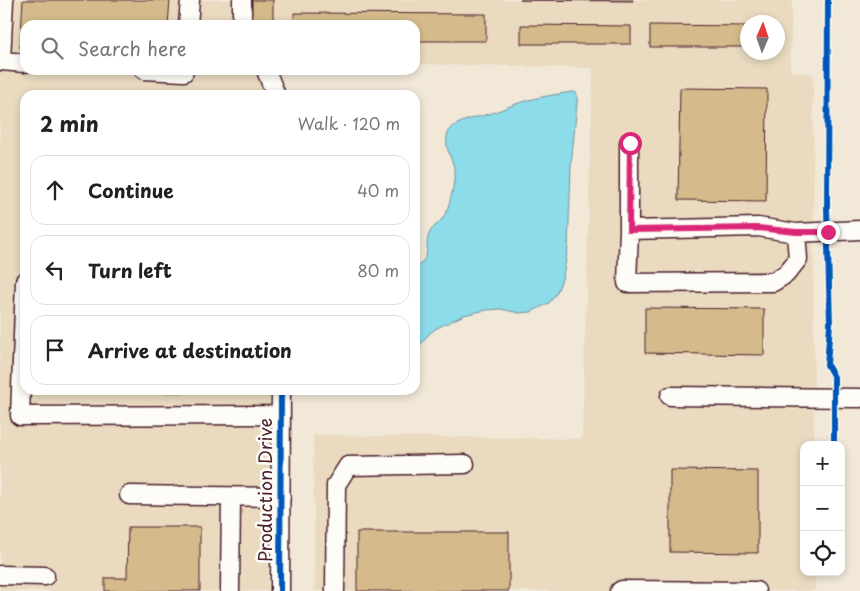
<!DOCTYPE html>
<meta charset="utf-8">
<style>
body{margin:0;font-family:"Playpen Sans",sans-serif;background:#f6f6f6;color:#202124}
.controls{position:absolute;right:15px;bottom:15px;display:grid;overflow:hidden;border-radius:10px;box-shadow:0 2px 8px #0003}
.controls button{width:45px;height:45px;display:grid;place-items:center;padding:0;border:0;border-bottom:1px solid #e0e0e0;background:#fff;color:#202124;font:25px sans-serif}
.compass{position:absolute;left:740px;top:15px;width:45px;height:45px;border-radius:50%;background:#fff;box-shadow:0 2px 8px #0003;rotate:2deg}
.stop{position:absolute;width:15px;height:15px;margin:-11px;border:4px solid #db2777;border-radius:50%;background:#fff}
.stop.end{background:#db2777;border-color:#fff;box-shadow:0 1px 5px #0008}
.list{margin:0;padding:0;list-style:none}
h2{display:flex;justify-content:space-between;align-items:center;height:65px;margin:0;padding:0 20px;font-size:21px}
h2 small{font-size:16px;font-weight:400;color:#757577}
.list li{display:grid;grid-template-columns:32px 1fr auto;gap:15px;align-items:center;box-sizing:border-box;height:70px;margin:0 10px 10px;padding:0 10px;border:1px solid #e0e0e0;border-radius:15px}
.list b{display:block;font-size:19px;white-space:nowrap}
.list em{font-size:16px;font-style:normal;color:#757577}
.icon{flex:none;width:28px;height:28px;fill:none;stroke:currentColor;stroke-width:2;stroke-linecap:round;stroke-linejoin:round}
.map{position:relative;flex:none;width:860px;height:591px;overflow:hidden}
.search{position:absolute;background:#fff;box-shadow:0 2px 8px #0003;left:20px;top:20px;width:400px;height:55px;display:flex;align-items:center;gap:12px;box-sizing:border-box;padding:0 18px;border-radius:15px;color:#757577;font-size:19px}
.panel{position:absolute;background:#fff;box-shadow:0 2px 8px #0003;left:20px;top:90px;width:400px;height:305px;border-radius:15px}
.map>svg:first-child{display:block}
.built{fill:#e9dac0;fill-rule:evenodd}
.water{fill:#8ddce9;stroke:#72909d}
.building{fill:#d5bb8b;stroke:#4a1f2b}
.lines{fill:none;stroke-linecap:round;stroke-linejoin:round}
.minor-casing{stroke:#4a1f2b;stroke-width:21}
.minor{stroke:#fdfcf7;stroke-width:18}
.cycleway-casing{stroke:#fdfcf7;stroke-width:9}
.cycleway{stroke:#0057b8;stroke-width:6}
.route{stroke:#db2777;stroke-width:6}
.labels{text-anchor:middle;stroke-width:5;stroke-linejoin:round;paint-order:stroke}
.street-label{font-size:18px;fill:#4a1f2b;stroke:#fdfcf7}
</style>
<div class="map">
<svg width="860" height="591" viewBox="0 0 860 591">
<rect width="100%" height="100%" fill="#f1e8d7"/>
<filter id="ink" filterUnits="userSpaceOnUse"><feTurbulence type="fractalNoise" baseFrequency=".02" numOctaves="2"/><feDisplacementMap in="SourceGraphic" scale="10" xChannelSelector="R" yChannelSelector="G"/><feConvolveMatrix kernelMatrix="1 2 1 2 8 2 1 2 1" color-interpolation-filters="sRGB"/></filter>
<g filter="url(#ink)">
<path class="built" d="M 0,0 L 792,0 L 790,71 L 813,74 L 814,445 L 804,445 L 804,572 L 815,572 L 815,591 L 315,591 L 313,435 L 582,439 L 593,68 L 415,64 L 415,25 L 25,25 L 25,70 L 267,70 L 267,95 L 25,95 L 25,390 L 270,390 L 268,591 L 0,591 ZM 748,22 L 778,22 L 778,52 L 748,52 Z"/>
<path class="water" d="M 572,92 L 575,92 L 577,94 L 577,103 L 571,166 L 568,248 L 563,276 L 557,292 L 553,298 L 549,303 L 531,312 L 519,313 L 501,309 L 486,310 L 464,315 L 435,329 L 428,335 L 415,352 L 415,270 C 418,266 423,262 425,258 C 429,250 425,241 430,232 C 433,227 439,223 443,218 C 450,207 456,180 454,167 C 451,156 445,149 447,137 C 449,120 482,117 495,112 C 501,110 507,107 513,105 C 532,98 552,95 572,92 Z"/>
<path class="building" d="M 23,0 L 170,0 L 168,25 L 25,25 L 25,48 L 20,48 Z
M 251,0 L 273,0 L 273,25 L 251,25 Z
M 520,0 L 633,0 L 633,1 Z
M 294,13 L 486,14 L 486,41 L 415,41 L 415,25 L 294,25 Z
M 521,25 L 631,26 L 631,44 L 521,44 Z
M 650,25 L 748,26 L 748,47 L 650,47 Z
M 680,88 L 767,89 L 766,201 L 678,200 Z
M 645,308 L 764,309 L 764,355 L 645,353 Z
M 34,390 L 256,390 L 256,393 L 34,391 Z
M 670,470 L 758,471 L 758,553 L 670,552 Z
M 128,527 L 200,527 L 200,591 L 105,591 L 105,578 L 127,578 Z
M 357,532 L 509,532 L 509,591 L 357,591 Z"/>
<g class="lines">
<g class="minor-casing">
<path id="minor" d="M 4,0 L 1,61 L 25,63
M 188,25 L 190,0
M 242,25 L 242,0
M 144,70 L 184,72 L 184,70
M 267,70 L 267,73 L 276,95
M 629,230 L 629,143
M 796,233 L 798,259 L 786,274 L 773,282 L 627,283 L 629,230 L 758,227 L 796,233 L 860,230
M 25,281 L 20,416 L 281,415
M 670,396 L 860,398
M 129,495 L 281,497
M 0,575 L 45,576
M 230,591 L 231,497
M 280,591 L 281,390
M 335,591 L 336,485 L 348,466 L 465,464
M 620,591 L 622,590 L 756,591"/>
</g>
<use href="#minor" class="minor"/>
<g class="cycleway-casing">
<path id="cycleway" d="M 828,0 L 827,209 L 830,324 L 827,365 L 834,377 L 834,445
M 280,591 L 281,390"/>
</g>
<use href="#cycleway" class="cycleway"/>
</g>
</g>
<g class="lines" filter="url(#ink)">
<path class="route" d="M 630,143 L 629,230 L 758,228 L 796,232 L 828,232"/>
</g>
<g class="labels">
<g class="street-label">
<text transform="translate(266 490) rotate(-90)" y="6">Production Drive</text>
</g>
</g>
</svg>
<div class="controls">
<button>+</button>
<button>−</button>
<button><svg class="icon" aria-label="locate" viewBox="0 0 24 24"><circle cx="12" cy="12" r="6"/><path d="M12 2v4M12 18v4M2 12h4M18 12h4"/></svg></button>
</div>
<svg class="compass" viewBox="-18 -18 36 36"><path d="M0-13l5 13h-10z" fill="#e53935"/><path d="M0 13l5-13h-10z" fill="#757577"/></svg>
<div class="stop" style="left:630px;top:143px"></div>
<div class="stop end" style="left:828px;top:232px"></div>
<div class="search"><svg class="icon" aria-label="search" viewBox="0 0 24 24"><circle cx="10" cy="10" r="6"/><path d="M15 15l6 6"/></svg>Search here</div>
<section class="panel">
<h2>2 min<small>Walk · 120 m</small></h2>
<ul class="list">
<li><svg class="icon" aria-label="ahead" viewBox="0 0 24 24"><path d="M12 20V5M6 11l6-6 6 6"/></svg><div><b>Continue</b></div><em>40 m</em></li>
<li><svg class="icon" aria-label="left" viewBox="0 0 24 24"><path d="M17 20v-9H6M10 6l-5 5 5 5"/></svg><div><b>Turn left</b></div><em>80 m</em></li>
<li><svg class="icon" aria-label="arrive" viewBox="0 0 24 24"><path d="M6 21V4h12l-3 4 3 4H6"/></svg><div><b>Arrive at destination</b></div></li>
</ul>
</section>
</div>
